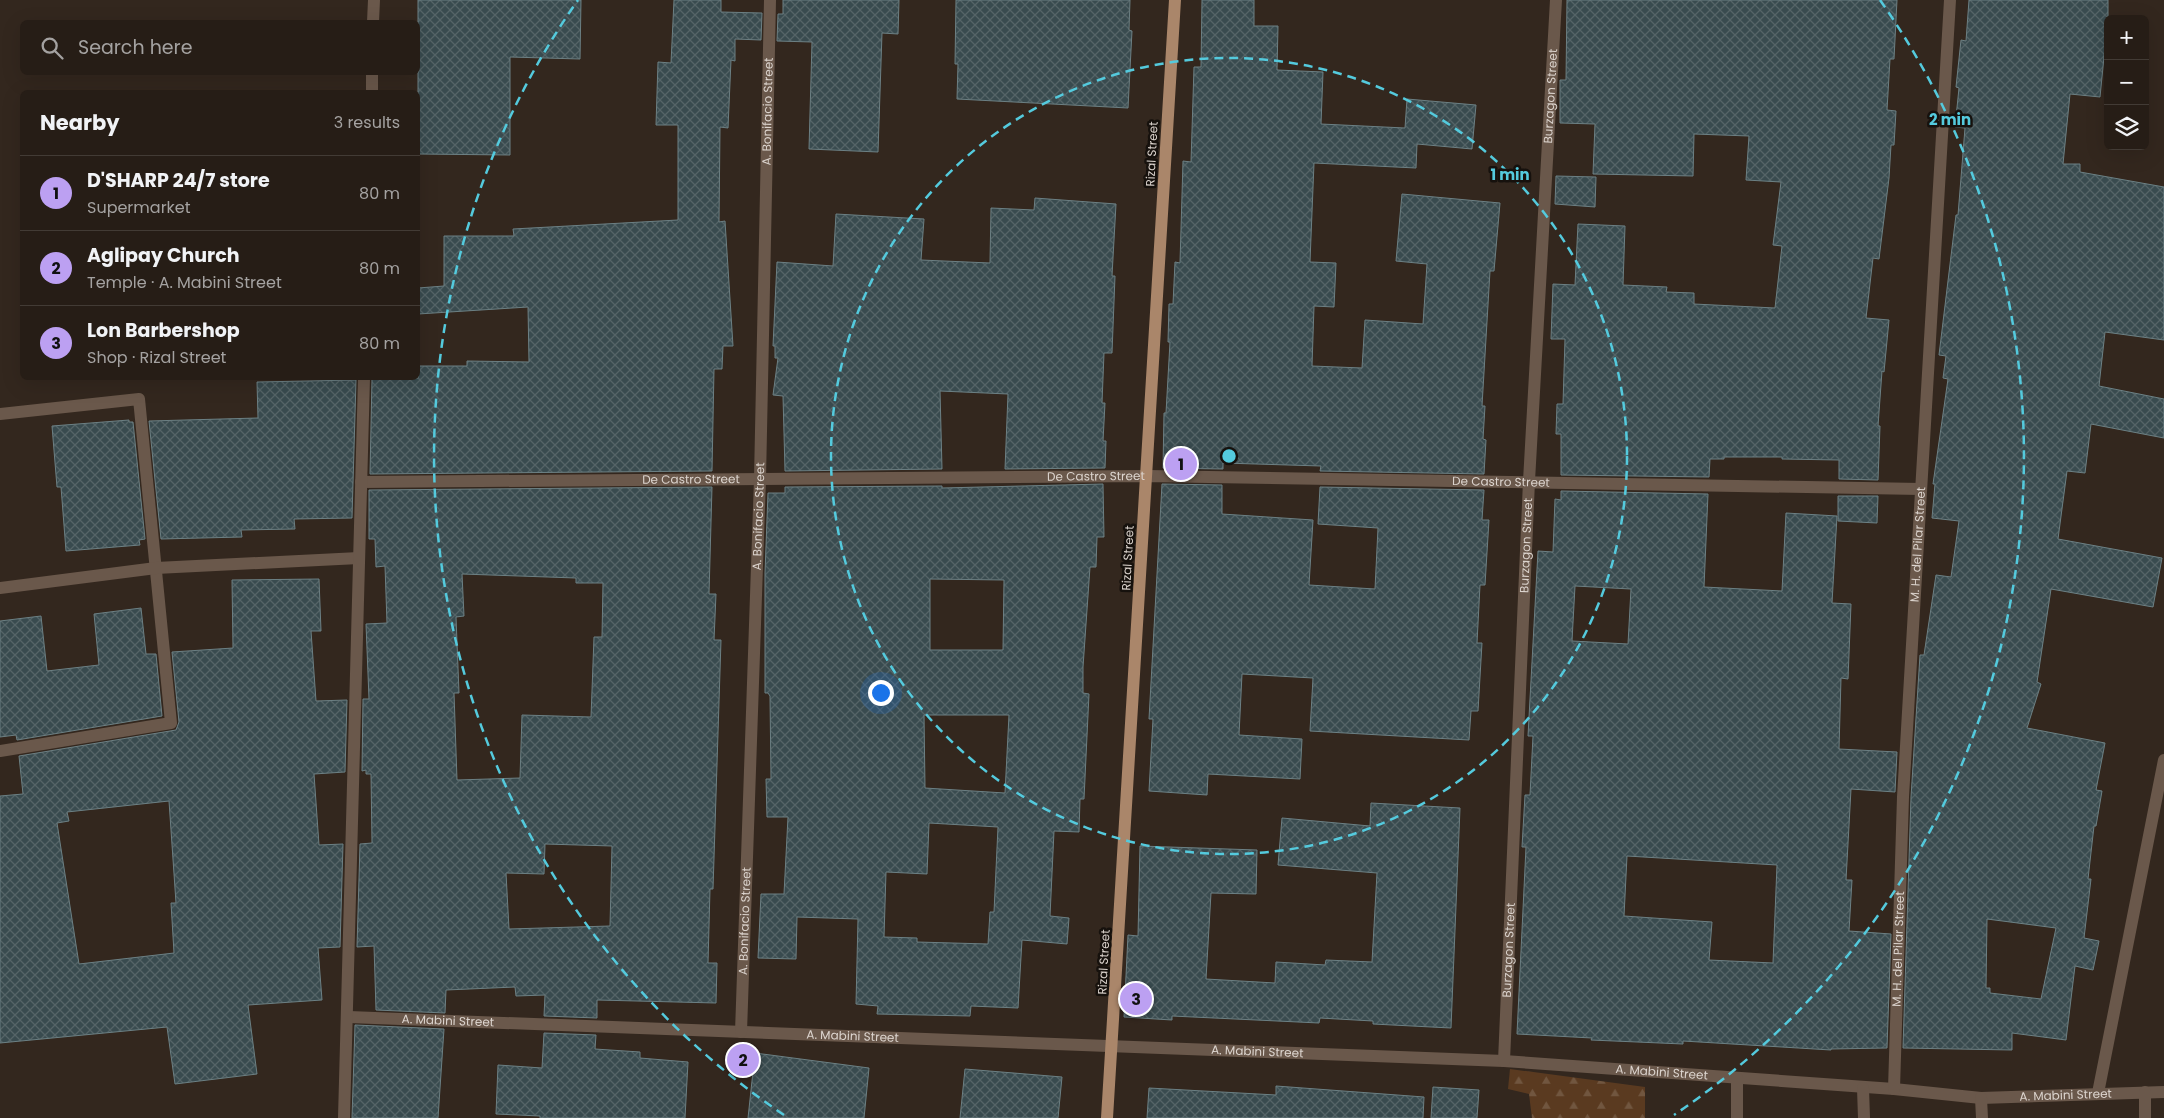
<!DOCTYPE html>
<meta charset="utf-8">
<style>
body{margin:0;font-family:Poppins,sans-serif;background:#322a23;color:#f1f3f6}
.controls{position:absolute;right:15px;top:15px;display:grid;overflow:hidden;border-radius:8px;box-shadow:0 5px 20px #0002}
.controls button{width:45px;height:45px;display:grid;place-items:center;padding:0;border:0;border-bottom:1px solid #423b35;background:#261d16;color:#f1f3f6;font:25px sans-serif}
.you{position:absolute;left:880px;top:692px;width:18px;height:18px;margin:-12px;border:4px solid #fff;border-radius:50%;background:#1a73e8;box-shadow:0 0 0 8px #1a73e833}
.badge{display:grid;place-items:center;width:32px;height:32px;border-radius:50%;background:#bca0f2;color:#111;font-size:16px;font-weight:700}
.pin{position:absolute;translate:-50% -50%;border:2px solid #fff;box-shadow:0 1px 5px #0006}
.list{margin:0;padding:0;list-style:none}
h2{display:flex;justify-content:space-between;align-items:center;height:65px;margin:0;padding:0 20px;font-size:21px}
h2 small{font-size:16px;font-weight:400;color:#a4a2a1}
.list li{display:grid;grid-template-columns:32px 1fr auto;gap:15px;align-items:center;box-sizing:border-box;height:75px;padding:0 20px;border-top:1px solid #423b35}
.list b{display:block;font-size:19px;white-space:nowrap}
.list p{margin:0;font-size:16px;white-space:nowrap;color:#a4a2a1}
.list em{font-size:16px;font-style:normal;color:#a4a2a1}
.icon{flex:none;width:28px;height:28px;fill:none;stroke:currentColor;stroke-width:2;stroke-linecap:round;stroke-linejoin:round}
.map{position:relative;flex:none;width:2164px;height:1118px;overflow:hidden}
.search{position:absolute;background:#261d16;box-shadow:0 5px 20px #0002;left:20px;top:20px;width:400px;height:55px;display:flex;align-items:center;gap:12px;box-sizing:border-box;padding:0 18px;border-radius:8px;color:#a4a2a1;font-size:19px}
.panel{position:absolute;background:#261d16;box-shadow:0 5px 20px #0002;left:20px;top:90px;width:400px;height:290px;border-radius:8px}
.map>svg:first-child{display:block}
.forest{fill:url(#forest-firs)}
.building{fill:url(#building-cross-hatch);stroke:#6c8084;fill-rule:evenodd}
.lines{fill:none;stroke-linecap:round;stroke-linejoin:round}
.minor{stroke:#6a584b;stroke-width:12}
.major{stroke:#aa866a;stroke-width:12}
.ring{fill:none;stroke:#54cadd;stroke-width:2.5;stroke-dasharray:9 6}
.labels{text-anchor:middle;stroke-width:5;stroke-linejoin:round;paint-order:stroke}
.street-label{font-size:12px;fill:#dcd4ce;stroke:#16110d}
.centre{fill:#54cadd;stroke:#16110d;stroke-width:2.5}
.ring-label{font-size:15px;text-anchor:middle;font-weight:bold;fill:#54cadd;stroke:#16110d;stroke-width:5;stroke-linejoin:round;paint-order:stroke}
</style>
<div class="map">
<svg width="2164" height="1118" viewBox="0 0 2164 1118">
<defs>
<pattern id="forest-firs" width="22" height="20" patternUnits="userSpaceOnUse" patternTransform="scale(1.25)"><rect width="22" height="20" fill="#5a3a20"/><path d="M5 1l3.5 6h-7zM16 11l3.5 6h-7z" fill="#71563f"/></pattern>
<pattern id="building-cross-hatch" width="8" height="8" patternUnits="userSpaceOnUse" patternTransform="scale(1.25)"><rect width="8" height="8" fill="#394b4f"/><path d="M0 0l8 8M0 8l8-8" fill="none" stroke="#556467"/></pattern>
</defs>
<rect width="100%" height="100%" fill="#33271e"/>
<path class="forest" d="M 1510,1069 L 1645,1087 L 1645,1118 L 1532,1118 L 1529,1094 L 1508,1089 Z"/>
<path class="building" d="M 418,0 L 581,0 L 580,59 L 510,57 L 510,155 L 418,154 Z
M 674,0 L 721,0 L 721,12 L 762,13 L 761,40 L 735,39 L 735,61 L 731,60 L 728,128 L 720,127 L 719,222 L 725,221 L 733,346 L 723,346 L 722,369 L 714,369 L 712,471 L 370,474 L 372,378 L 418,378 L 418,366 L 467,366 L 467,361 L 529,362 L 528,307 L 418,314 L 418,288 L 444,286 L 444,236 L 514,236 L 513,229 L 678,220 L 678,125 L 656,125 L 658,62 L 671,63 Z
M 783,0 L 899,0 L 898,34 L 882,33 L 878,152 L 809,149 L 812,42 L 777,41 L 778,14 L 783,14 Z
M 956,0 L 1130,0 L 1129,30 L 1132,31 L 1128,108 L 957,99 L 958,64 L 955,64 Z
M 1202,0 L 1254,0 L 1254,26 L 1278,26 L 1277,70 L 1323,72 L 1321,124 L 1405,128 L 1407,99 L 1476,105 L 1472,149 L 1417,144 L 1416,168 L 1314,163 L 1310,262 L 1336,263 L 1334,307 L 1314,306 L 1312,366 L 1362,368 L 1365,320 L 1423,324 L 1427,264 L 1396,261 L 1402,194 L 1500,203 L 1494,271 L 1490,271 L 1482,406 L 1485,406 L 1483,439 L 1486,440 L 1484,474 L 1320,471 L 1321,466 L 1223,463 L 1223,469 L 1163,468 L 1164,413 L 1166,413 L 1170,342 L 1168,342 L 1169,304 L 1173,304 L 1175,262 L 1180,263 L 1183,161 L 1191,162 L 1194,67 L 1201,67 Z
M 1567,0 L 1897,0 L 1894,59 L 1890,59 L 1887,110 L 1896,111 L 1894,145 L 1891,145 L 1889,178 L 1879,259 L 1873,258 L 1866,318 L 1889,320 L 1884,372 L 1882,371 L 1878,426 L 1880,426 L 1878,480 L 1839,479 L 1839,460 L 1782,459 L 1782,457 L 1724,457 L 1724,459 L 1710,459 L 1709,477 L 1561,475 L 1561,434 L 1556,434 L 1557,404 L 1563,404 L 1565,339 L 1551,339 L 1553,284 L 1575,285 L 1578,224 L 1625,226 L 1623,285 L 1667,287 L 1666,292 L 1694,293 L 1694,304 L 1775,308 L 1782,246 L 1773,245 L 1781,182 L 1746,180 L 1749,136 L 1694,134 L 1693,176 L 1593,174 L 1595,124 L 1560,123 L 1560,80 L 1566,80 Z
M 1969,0 L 2108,0 L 2108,47 L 2105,47 L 2100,97 L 2070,94 L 2063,164 L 2080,164 L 2080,172 L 2164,187 L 2164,340 L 2105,332 L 2099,386 L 2164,399 L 2164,438 L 2091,424 L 2085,473 L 2067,471 L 2058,539 L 2162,558 L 2153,607 L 2051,589 L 2037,682 L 2041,684 L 2027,728 L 2105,743 L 2096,790 L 2102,791 L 2096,826 L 2094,826 L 2088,879 L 2091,879 L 2084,938 L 2099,941 L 2093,970 L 2075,966 L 2066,1040 L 2012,1033 L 2012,1050 L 1903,1048 L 1911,797 L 1920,655 L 1924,655 L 1936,575 L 1951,577 L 1959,521 L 1932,518 L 1935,484 L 1933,484 L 1948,379 L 1943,378 L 1946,356 L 1939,355 L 1956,215 L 1958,215 L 1965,128 L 1955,127 L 1959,88 L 1956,87 L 1961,40 L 1966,41 ZM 1987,919 L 2056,928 L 2041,999 L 1990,993 L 1990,988 L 1986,988 Z
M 1556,176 L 1596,177 L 1595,207 L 1555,204 Z
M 1035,198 L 1116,204 L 1112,276 L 1115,276 L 1112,353 L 1104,353 L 1102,403 L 1105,403 L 1103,441 L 1106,441 L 1105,468 L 1005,469 L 1008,394 L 940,391 L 942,469 L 785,471 L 783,396 L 773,395 L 778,358 L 775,358 L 775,346 L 773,346 L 777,262 L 833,266 L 836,214 L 924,219 L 921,260 L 990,263 L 991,208 L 1034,210 Z
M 356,380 L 352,518 L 294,519 L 295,529 L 241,530 L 242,537 L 161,539 L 149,421 L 258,418 L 257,382 Z
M 129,420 L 129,422 L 133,422 L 145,539 L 139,540 L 140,545 L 66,551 L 61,487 L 57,487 L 52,426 Z
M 1103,484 L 1104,537 L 1097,537 L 1096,567 L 1090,567 L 1083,667 L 1083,693 L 1089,694 L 1084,799 L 1080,799 L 1079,832 L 1054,831 L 1050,916 L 1069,918 L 1067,944 L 1022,940 L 1018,1008 L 971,1006 L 970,1016 L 877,1014 L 878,1006 L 856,1004 L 858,919 L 797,917 L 796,959 L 758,958 L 761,894 L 784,894 L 788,817 L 767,817 L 766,779 L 771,779 L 770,696 L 768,693 L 765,693 L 765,573 L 768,493 L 785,493 L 785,487 L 942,486 L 942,488 ZM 930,579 L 1004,580 L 1003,650 L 930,650 ZM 924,715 L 1009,715 L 1005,793 L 925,788 ZM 929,823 L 998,827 L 994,912 L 990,912 L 988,944 L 917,942 L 917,938 L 884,937 L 886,872 L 927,874 Z
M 1162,484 L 1222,485 L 1222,514 L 1313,520 L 1309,585 L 1375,589 L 1378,528 L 1318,524 L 1320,487 L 1484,490 L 1482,520 L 1489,520 L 1485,585 L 1480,585 L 1477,643 L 1482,643 L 1478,711 L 1471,711 L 1469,740 L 1310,731 L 1313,678 L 1242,674 L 1239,735 L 1302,739 L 1300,779 L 1208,774 L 1207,795 L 1149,791 L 1153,719 L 1149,719 Z
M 712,487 L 709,594 L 716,594 L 714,640 L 721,640 L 713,889 L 710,889 L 708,963 L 717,963 L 716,1003 L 597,1000 L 597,1018 L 544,1016 L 545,995 L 516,996 L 515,987 L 446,990 L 445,1013 L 376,1010 L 374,946 L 357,947 L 360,844 L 372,843 L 371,774 L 366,774 L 366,770 L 362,771 L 363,699 L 369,699 L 366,624 L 387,623 L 385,566 L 376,567 L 375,539 L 369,539 L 369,490 ZM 462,574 L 576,578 L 576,583 L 603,583 L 602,637 L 594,637 L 591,717 L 522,715 L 520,778 L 457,780 L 454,693 L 459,693 L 456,617 L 464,616 ZM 545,844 L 612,846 L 610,926 L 509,929 L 506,873 L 544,874 Z
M 1561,491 L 1708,494 L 1704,587 L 1782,591 L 1786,513 L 1837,516 L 1832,603 L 1851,604 L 1848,679 L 1841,678 L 1839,749 L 1897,752 L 1895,792 L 1851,789 L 1846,880 L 1852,880 L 1849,931 L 1891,934 L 1887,1048 L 1831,1049 L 1831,1050 L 1683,1041 L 1683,1044 L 1591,1040 L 1592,1038 L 1517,1034 L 1526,847 L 1522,847 L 1525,795 L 1530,795 L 1533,736 L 1528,736 L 1538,551 L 1553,552 L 1555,499 L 1561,500 ZM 1575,586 L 1631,589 L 1628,644 L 1572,641 ZM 1627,856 L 1777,865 L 1773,963 L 1709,960 L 1712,922 L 1624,916 Z
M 1838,496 L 1878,496 L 1877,523 L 1838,521 Z
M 319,579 L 321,631 L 311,631 L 316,701 L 347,700 L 345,772 L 314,774 L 319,845 L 343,844 L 340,947 L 318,948 L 322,1000 L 248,1005 L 257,1074 L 175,1084 L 167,1027 L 0,1043 L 0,796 L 23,794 L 19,756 L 176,730 L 179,722 L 172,652 L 233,648 L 232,580 ZM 169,801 L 176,903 L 171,903 L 174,953 L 79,964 L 57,823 L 69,821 L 67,812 Z
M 141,608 L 146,654 L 156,654 L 162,716 L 17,740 L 16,735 L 0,737 L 0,621 L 41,616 L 47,671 L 99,665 L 94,614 Z
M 1371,803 L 1460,808 L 1451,1028 L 1373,1024 L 1373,1021 L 1320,1018 L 1319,1023 L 1172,1016 L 1172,1020 L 1124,1017 L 1128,935 L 1138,936 L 1140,846 L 1257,850 L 1256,894 L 1211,893 L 1206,979 L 1275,983 L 1276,962 L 1325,965 L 1326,960 L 1372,962 L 1377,873 L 1278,865 L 1282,818 L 1370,826 Z
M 355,1025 L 444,1029 L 438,1118 L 352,1118 Z
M 544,1033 L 596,1035 L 595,1049 L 640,1052 L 640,1058 L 688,1062 L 685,1118 L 540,1118 L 540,1116 L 496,1114 L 498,1065 L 542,1068 Z
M 755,1053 L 869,1068 L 864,1118 L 748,1118 Z
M 965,1069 L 1062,1077 L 1058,1118 L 960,1118 Z
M 1276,1086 L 1424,1097 L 1423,1118 L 1147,1118 L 1149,1088 L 1276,1095 Z
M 1433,1087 L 1479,1090 L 1477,1118 L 1431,1118 Z"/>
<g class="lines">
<g class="minor">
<path d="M 373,22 L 374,0"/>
<path d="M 372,92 L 372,72"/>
<path d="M 0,414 L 139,399 L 171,723 L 0,751"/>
<path id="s1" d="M 361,482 L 1147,476 L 1921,489"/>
<path d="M 0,588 L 156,568 L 359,558"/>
<path id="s2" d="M 349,1017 L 1504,1061 L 1894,1089 L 1981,1098 L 2164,1092"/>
<path id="s3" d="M 741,1032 L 760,479 L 770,0"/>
<path id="s4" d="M 1504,1061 L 1529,481 L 1556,0"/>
<path d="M 1863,1088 L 1864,1118"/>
<path id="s5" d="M 1894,1089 L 1903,797 L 1950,0"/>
<path d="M 2098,1093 L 2164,760"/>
<path d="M 1981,1098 L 1982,1118"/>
<path d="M 344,1118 L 364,378"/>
<path d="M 1737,1118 L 1737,1078"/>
<path d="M 2145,1118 L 2145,1092"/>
</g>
<path class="major" d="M 1107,1118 L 1175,0"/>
</g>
<g class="ring">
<circle cx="1229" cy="456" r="398"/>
<path d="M784 1115A795 795 0 0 1 578 0M1880 0A795 795 0 0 1 1674 1115"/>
</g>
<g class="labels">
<g class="street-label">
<text dy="4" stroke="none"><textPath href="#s4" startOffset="966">Burzagon Street</textPath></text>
<text dy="4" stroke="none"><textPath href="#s3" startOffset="921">A. Bonifacio Street</textPath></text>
<text transform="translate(1152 154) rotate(-87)" y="4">Rizal Street</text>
<text dy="4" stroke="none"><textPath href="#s1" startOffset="735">De Castro Street</textPath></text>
<text dy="4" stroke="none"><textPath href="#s1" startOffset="330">De Castro Street</textPath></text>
<text dy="4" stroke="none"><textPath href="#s1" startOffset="1140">De Castro Street</textPath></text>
<text dy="4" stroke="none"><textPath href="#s3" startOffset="516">A. Bonifacio Street</textPath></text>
<text dy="4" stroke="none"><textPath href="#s5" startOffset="545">M. H. del Pilar Street</textPath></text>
<text dy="4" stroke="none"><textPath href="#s4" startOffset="516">Burzagon Street</textPath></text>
<text transform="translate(1128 558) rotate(-87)" y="4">Rizal Street</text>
<text dy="4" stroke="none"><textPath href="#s3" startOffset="111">A. Bonifacio Street</textPath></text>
<text dy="4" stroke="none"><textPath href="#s5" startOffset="140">M. H. del Pilar Street</textPath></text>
<text dy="4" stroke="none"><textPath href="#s4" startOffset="111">Burzagon Street</textPath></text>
<text transform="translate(1104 962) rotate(-87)" y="4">Rizal Street</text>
<text dy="4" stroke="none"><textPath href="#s2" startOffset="99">A. Mabini Street</textPath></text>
<text dy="4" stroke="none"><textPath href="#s2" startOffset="504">A. Mabini Street</textPath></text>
<text dy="4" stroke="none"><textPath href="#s2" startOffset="909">A. Mabini Street</textPath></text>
<text dy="4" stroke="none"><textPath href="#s2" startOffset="1314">A. Mabini Street</textPath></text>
<text dy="4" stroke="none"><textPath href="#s2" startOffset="1719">A. Mabini Street</textPath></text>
</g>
</g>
<circle cx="1229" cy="456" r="8" class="centre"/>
<g class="ring-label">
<text x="1950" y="125">2 min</text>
<text x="1510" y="180">1 min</text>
</g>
</svg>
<div class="controls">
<button>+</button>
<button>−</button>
<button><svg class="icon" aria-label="layers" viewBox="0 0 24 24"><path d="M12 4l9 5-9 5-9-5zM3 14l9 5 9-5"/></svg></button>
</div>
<div class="you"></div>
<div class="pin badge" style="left:1181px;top:464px">1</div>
<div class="pin badge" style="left:743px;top:1060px">2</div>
<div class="pin badge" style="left:1136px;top:999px">3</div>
<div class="search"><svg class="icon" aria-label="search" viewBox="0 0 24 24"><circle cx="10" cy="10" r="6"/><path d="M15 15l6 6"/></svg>Search here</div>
<section class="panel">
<h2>Nearby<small>3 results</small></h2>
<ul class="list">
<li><span class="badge">1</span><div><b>D'SHARP 24/7 store</b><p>Supermarket</p></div><em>80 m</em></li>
<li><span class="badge">2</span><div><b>Aglipay Church</b><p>Temple · A. Mabini Street</p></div><em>80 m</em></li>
<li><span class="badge">3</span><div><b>Lon Barbershop</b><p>Shop · Rizal Street</p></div><em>80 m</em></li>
</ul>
</section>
</div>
